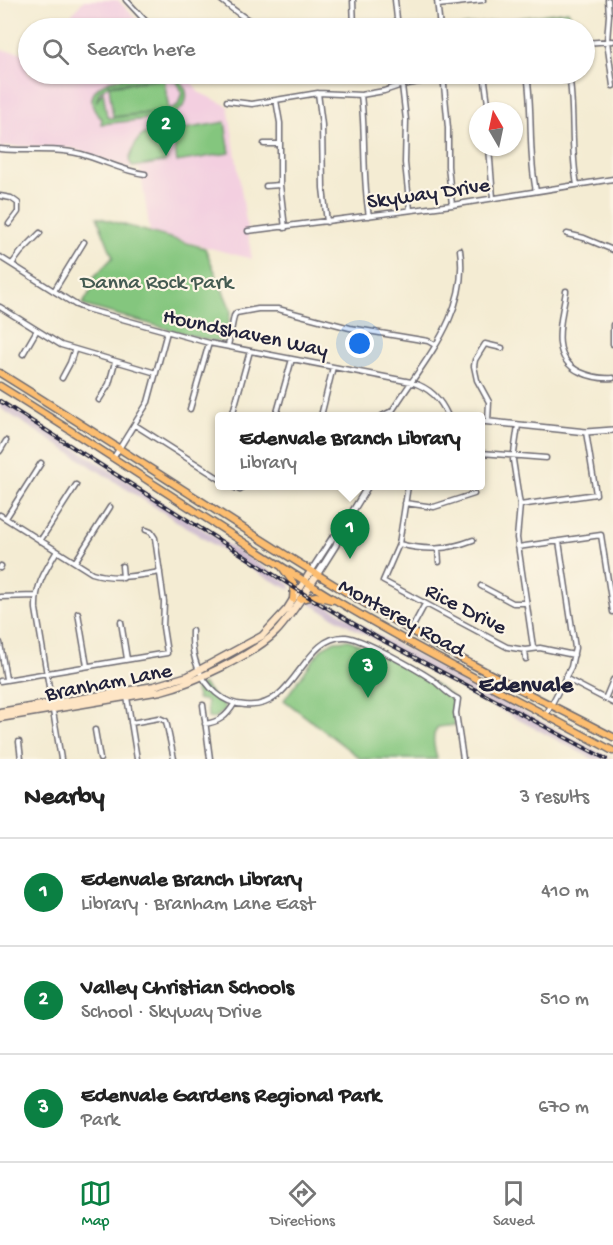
<!DOCTYPE html>
<meta charset="utf-8">
<style>
body{margin:0;font-family:"Gochi Hand",sans-serif;background:#f6f6f6;color:#222}
.compass{position:absolute;left:469px;top:102px;width:54px;height:54px;border-radius:50%;background:#fff;box-shadow:0 2px 4px #0004;rotate:351deg}
.you{position:absolute;left:360px;top:344px;width:21px;height:21px;margin:-15px;border:4px solid #fff;border-radius:50%;background:#1a73e8;box-shadow:0 0 0 9px #1a73e833}
.badge{display:grid;place-items:center;width:39px;height:39px;border-radius:50%;background:#0b8043;color:#fff;font-size:20px;font-weight:700}
.pin{position:absolute;translate:-50% -50px;filter:drop-shadow(0 2px 3px #0008)}
.pin::after{content:'';position:absolute;top:32px;width:21px;height:18px;background:inherit;clip-path:polygon(0 0,100% 0,50% 100%)}
.popup{position:absolute;left:215px;top:412px;width:270px;height:78px;box-sizing:border-box;display:grid;place-content:center;border-radius:6px;background:#fff;filter:drop-shadow(0 2px 4px #0005);font-size:20px;white-space:nowrap;color:#767676}
.popup b{font-size:22px;color:#222}
.popup::after{content:'';position:absolute;left:50%;top:100%;margin-left:-12px;border:12px solid transparent;border-top-color:#fff}
.list{margin:0;padding:0;list-style:none}
h2{display:flex;justify-content:space-between;align-items:center;height:78px;margin:0;padding:0 24px;font-size:26px}
h2 small{font-size:20px;font-weight:400;color:#767676}
.list li{display:grid;grid-template-columns:39px 1fr auto;gap:18px;align-items:center;box-sizing:border-box;height:108px;padding:0 24px;border-top:2px solid #e0e0e0}
.list b{display:block;font-size:22px;white-space:nowrap}
.list p{margin:0;font-size:20px;white-space:nowrap;color:#767676}
.list em{font-size:20px;font-style:normal;color:#767676}
.icon{flex:none;width:33px;height:33px;fill:none;stroke:currentColor;stroke-width:2;stroke-linecap:round;stroke-linejoin:round}
.map{position:relative;flex:none;width:613px;height:759px;overflow:hidden}
.search{position:absolute;background:#fff;box-shadow:0 2px 4px #0004;left:18px;right:18px;top:18px;height:66px;display:flex;align-items:center;gap:15px;box-sizing:border-box;padding:0 21px;border-radius:33px;color:#767676;font-size:22px}
.sheet{height:402px;background:#fff}
nav{display:flex;justify-content:space-around;align-items:center;box-sizing:border-box;height:84px;border-top:2px solid #e0e0e0;background:#fff;font-size:16px;color:#767676}
nav a{display:grid;justify-items:center;gap:3px}
nav .on{color:#0b8043}
.map>svg:first-child{display:block}
.built{fill:#f3cfe0}
.industrial{fill:#cfbdcf}
.green{fill:#84c67e;stroke:#53745c;stroke-width:1.5;fill-rule:evenodd}
.lines{fill:none;stroke-linecap:round;stroke-linejoin:round}
.minor-casing{stroke:#6c6970;stroke-width:7}
.tertiary-casing{stroke:#6c6970;stroke-width:8}
.secondary-casing{stroke:#6c6970;stroke-width:9}
.primary-casing{stroke:#6c6970;stroke-width:9}
.minor{stroke:#fff;stroke-width:4}
.tertiary{stroke:#fff;stroke-width:5}
.secondary{stroke:#fee5c5;stroke-width:6}
.primary{stroke:#fcbd6f;stroke-width:6}
.rail-casing{stroke:#22223b;stroke-width:4}
.rail{stroke:#fcf5e5;stroke-width:1.5;stroke-dasharray:4.5;stroke-linecap:butt}
.labels{text-anchor:middle;stroke-width:4.5;stroke-linejoin:round;paint-order:stroke}
.street-label{font-size:22px;fill:#22223b;stroke:#fcf5e5}
.park-label{font-size:22px;fill:#445b52;stroke:#fcf5e5}
.neighbourhood-label{font-size:24px;font-weight:bold;fill:#22223b;stroke:#fcf5e5}
</style>
<div class="map">
<svg width="613" height="759" viewBox="0 0 613 759">
<rect width="100%" height="100%" fill="#fcf5e5"/>
<filter id="ink" filterUnits="userSpaceOnUse"><feTurbulence type="fractalNoise" baseFrequency=".0167" numOctaves="2"/><feDisplacementMap in="SourceGraphic" scale="12" xChannelSelector="R" yChannelSelector="G"/><feConvolveMatrix kernelMatrix="1 2 1 2 8 2 1 2 1" color-interpolation-filters="sRGB"/></filter>
<filter id="wash" filterUnits="userSpaceOnUse"><feTurbulence type="fractalNoise" baseFrequency=".008" numOctaves="4" result="noise"/><feDisplacementMap in="SourceGraphic" scale="24" xChannelSelector="R" yChannelSelector="G"/><feGaussianBlur stdDeviation="1.35" result="paint"/><feColorMatrix in="noise" values="0 0 0 0 0 0 0 0 0 0 0 0 0 0 0 0 0 1.4 0 .05"/><feComposite in="paint" operator="in"/></filter>
<g filter="url(#wash)">
<rect width="100%" height="100%" fill="#f4ecd3"/>
<path class="built" d="M 84,0 L 118,0 L 145,28 L 60,28 Z
M 0,50 L 28,53 L 28,74 L 187,74 L 198,92 L 228,106 L 252,259 L 150,232 L 140,169 L 125,167 L 71,148 L 4,146 L 3,154 L 0,155 Z"/>
<path class="industrial" d="M 0,400 L 290,584 L 291,590 L 259,574 L 0,408 Z
M 310,599 L 317,599 L 368,629 L 612,759 L 593,759 L 468,693 L 460,687 L 308,603 Z"/>
<path class="green" d="M 568,11 L 574,23 L 555,28 L 463,28 L 462,26 Z
M 160,74 C 185,73 197,101 175,113 C 163,119 117,122 101,124 L 102,119 C 96,114 91,108 92,99 C 95,75 141,76 160,74 ZM 165,77 L 177,82 L 182,92 L 178,105 L 167,111 L 110,118 L 107,117 L 103,91 L 96,102 L 100,91 L 109,85 Z
M 164,79 L 169,110 L 113,117 L 109,86 Z
M 225,122 L 230,153 L 177,162 L 172,131 Z
M 159,130 L 167,159 L 164,162 L 133,167 L 129,161 C 135,142 137,133 159,130 Z
M 97,217 L 205,248 L 231,310 L 225,340 L 221,342 L 204,339 L 82,305 L 93,287 L 92,279 L 113,257 Z
M 349,640 C 386,656 419,671 451,696 L 455,725 L 438,727 C 430,737 435,748 437,759 L 361,759 L 284,700 L 322,648 L 335,641 Z
M 200,685 L 204,685 L 212,695 L 224,705 L 225,710 C 221,714 214,720 208,718 L 207,701 L 197,699 L 195,687 Z"/>
</g>
<g filter="url(#ink)">
<g class="lines">
<g class="minor-casing">
<path id="minor" d="M 126,0 L 152,28
M 221,0 C 233,9 246,21 261,26 C 281,33 305,20 330,28
M 353,0 L 354,28
M 395,0 L 398,28
M 437,0 L 440,28
M 608,0 L 609,15 L 607,41 L 613,86
M 438,5 L 483,0
M 584,43 L 613,41
M 443,74 L 448,128 L 448,166 L 452,205
M 484,74 L 489,111
M 527,74 C 533,112 528,153 536,191
M 569,74 C 575,110 570,148 577,185
M 402,85 L 406,120 L 405,163 L 410,210
M 318,93 L 322,125 L 323,188 L 327,222
M 361,95 C 366,135 362,176 369,216
M 276,100 L 280,123 L 280,185 L 285,228
M 227,101 L 252,104 L 318,93 L 361,95 L 384,91 L 402,85 L 465,74
M 264,144 L 280,144
M 489,147 L 493,198
M 0,149 C 26,152 55,147 81,154 C 103,160 122,171 145,174
M 266,186 L 280,185
M 0,196 L 11,198 L 18,203 L 18,212 L 9,224
M 248,231 L 452,205 L 613,179
M 567,234 L 584,238 L 613,250
M 0,257 L 76,305 L 86,309 L 209,343 L 411,382 C 430,388 440,398 448,416
M 12,264 L 21,252 L 40,233
M 54,291 L 84,242
M 566,291 C 562,318 548,357 580,372 C 591,377 602,379 613,378
M 0,307 L 61,345 L 156,373
M 613,325 L 613,344
M 228,346 L 234,316 L 236,313 L 258,309 L 278,309 L 350,328 L 428,341 L 435,345
M 23,354 L 37,330
M 62,378 L 70,363 L 74,351
M 99,400 L 109,384 L 115,362
M 190,409 L 209,343
M 232,416 L 250,351
M 276,416 L 292,359
M 321,416 L 333,367
M 382,416 L 392,411 L 396,405 C 427,357 469,311 460,250
M 488,421 L 489,402 L 477,380 L 474,366 L 475,360 L 485,344 L 502,348
M 135,425 L 220,479
M 518,425 L 513,460 L 520,505 L 517,538 L 533,647
M 0,451 L 6,441
M 481,453 L 546,458
M 114,457 L 148,402 L 167,332
M 231,486 L 240,490 L 244,486
M 408,486 L 399,544 L 383,581 L 507,647 L 525,650 L 540,648 L 574,655
M 405,503 L 434,507 L 474,494
M 520,505 L 596,494 L 586,432
M 0,515 L 92,573 C 115,580 136,576 160,572
M 6,518 L 41,463
M 40,541 L 76,485
M 399,544 C 426,551 447,550 473,540
M 518,547 L 601,535 L 613,612
M 438,549 L 439,562
M 57,551 C 45,571 35,586 36,609 L 61,759
M 75,562 L 110,507
M 122,566 L 123,578
M 0,568 L 1,566
M 481,586 L 513,603 L 526,603
M 0,597 L 36,596
M 78,613 L 87,666
M 121,622 L 127,659
M 411,630 L 425,604
M 192,631 C 191,655 198,677 216,693 C 225,701 233,704 245,705 C 296,711 302,634 346,637 C 362,638 418,670 433,680 C 441,686 448,695 458,699 L 456,713 L 463,759
M 0,643 L 6,679
M 525,650 L 526,659
M 565,678 L 613,703
M 0,681 L 167,653 L 163,627 L 164,602 L 155,538 L 151,532 L 146,530
M 127,697 L 137,759
M 605,699 L 613,680
M 203,705 L 210,759
M 546,715 L 571,667 L 575,648 L 559,541
M 131,723 L 159,718 L 166,721 L 174,759
M 205,724 C 219,722 227,716 234,704
M 95,730 L 100,759
M 19,742 L 21,759"/>
</g>
<g class="tertiary-casing">
<path id="tertiary" d="M 481,421 L 586,432 L 613,430
M 311,571 L 333,537 L 339,534
M 317,575 L 336,545 L 339,534 L 368,486"/>
</g>
<g class="secondary-casing">
<path id="secondary" d="M 0,712 L 154,686 L 188,676 L 262,636 L 287,609 L 311,571
M 0,718 L 161,691 C 193,683 253,655 276,632 C 292,615 304,594 317,575"/>
</g>
<g class="primary-casing">
<path id="primary" d="M 0,373 C 137,458 269,548 408,629 C 474,668 545,701 613,737
M 0,386 C 113,456 224,532 337,601 C 427,655 521,701 613,751
M 282,567 L 294,584 L 293,599
M 300,599 L 316,596 L 332,600"/>
</g>
<use href="#minor" class="minor"/>
<use href="#tertiary" class="tertiary"/>
<use href="#secondary" class="secondary"/>
<use href="#primary" class="primary"/>
<g class="rail-casing">
<path id="rail" d="M 0,401 L 312,599 L 378,638 L 606,759"/>
</g>
<use href="#rail" class="rail"/>
</g>
</g>
<g class="labels">
<g class="street-label">
<text transform="translate(428 191) rotate(-8)" y="8">Skyway Drive</text>
<text transform="translate(246 331) rotate(12)" y="8">Houndshaven Way</text>
<text transform="translate(467 607) rotate(27)" y="8">Rice Drive</text>
<text transform="translate(403 616) rotate(29)" y="8">Monterey Road</text>
<text transform="translate(108 680) rotate(-11)" y="8">Branham Lane</text>
</g>
<g class="park-label">
<text x="157" y="288">Danna Rock Park</text>
</g>
<g class="neighbourhood-label">
<text x="526" y="691">Edenvale</text>
</g>
</g>
</svg>
<svg class="compass" viewBox="-18 -18 36 36"><path d="M0-13l5 13h-10z" fill="#e53935"/><path d="M0 13l5-13h-10z" fill="#767676"/></svg>
<div class="you"></div>
<div class="pin badge" style="left:350px;top:559px">1</div>
<div class="popup"><b>Edenvale Branch Library</b>Library</div>
<div class="pin badge" style="left:166px;top:156px">2</div>
<div class="pin badge" style="left:368px;top:698px">3</div>
<div class="search"><svg class="icon" aria-label="search" viewBox="0 0 24 24"><circle cx="10" cy="10" r="6"/><path d="M15 15l6 6"/></svg>Search here</div>
</div>
<section class="sheet">
<h2>Nearby<small>3 results</small></h2>
<ul class="list">
<li><span class="badge">1</span><div><b>Edenvale Branch Library</b><p>Library · Branham Lane East</p></div><em>410 m</em></li>
<li><span class="badge">2</span><div><b>Valley Christian Schools</b><p>School · Skyway Drive</p></div><em>510 m</em></li>
<li><span class="badge">3</span><div><b>Edenvale Gardens Regional Park</b><p>Park</p></div><em>670 m</em></li>
</ul>
</section>
<nav>
<a class="on"><svg class="icon" aria-label="map" viewBox="0 0 24 24"><path d="M3 6l6-2 6 2 6-2v14l-6 2-6-2-6 2zM9 4v14M15 6v14"/></svg>Map</a>
<a><svg class="icon" aria-label="directions" viewBox="0 0 24 24"><path d="M12 3l9 9-9 9-9-9zM9 14v-3h6M13 9l2 2-2 2"/></svg>Directions</a>
<a><svg class="icon" aria-label="saved" viewBox="0 0 24 24"><path d="M7 4h10v16l-5-4-5 4z"/></svg>Saved</a>
</nav>
